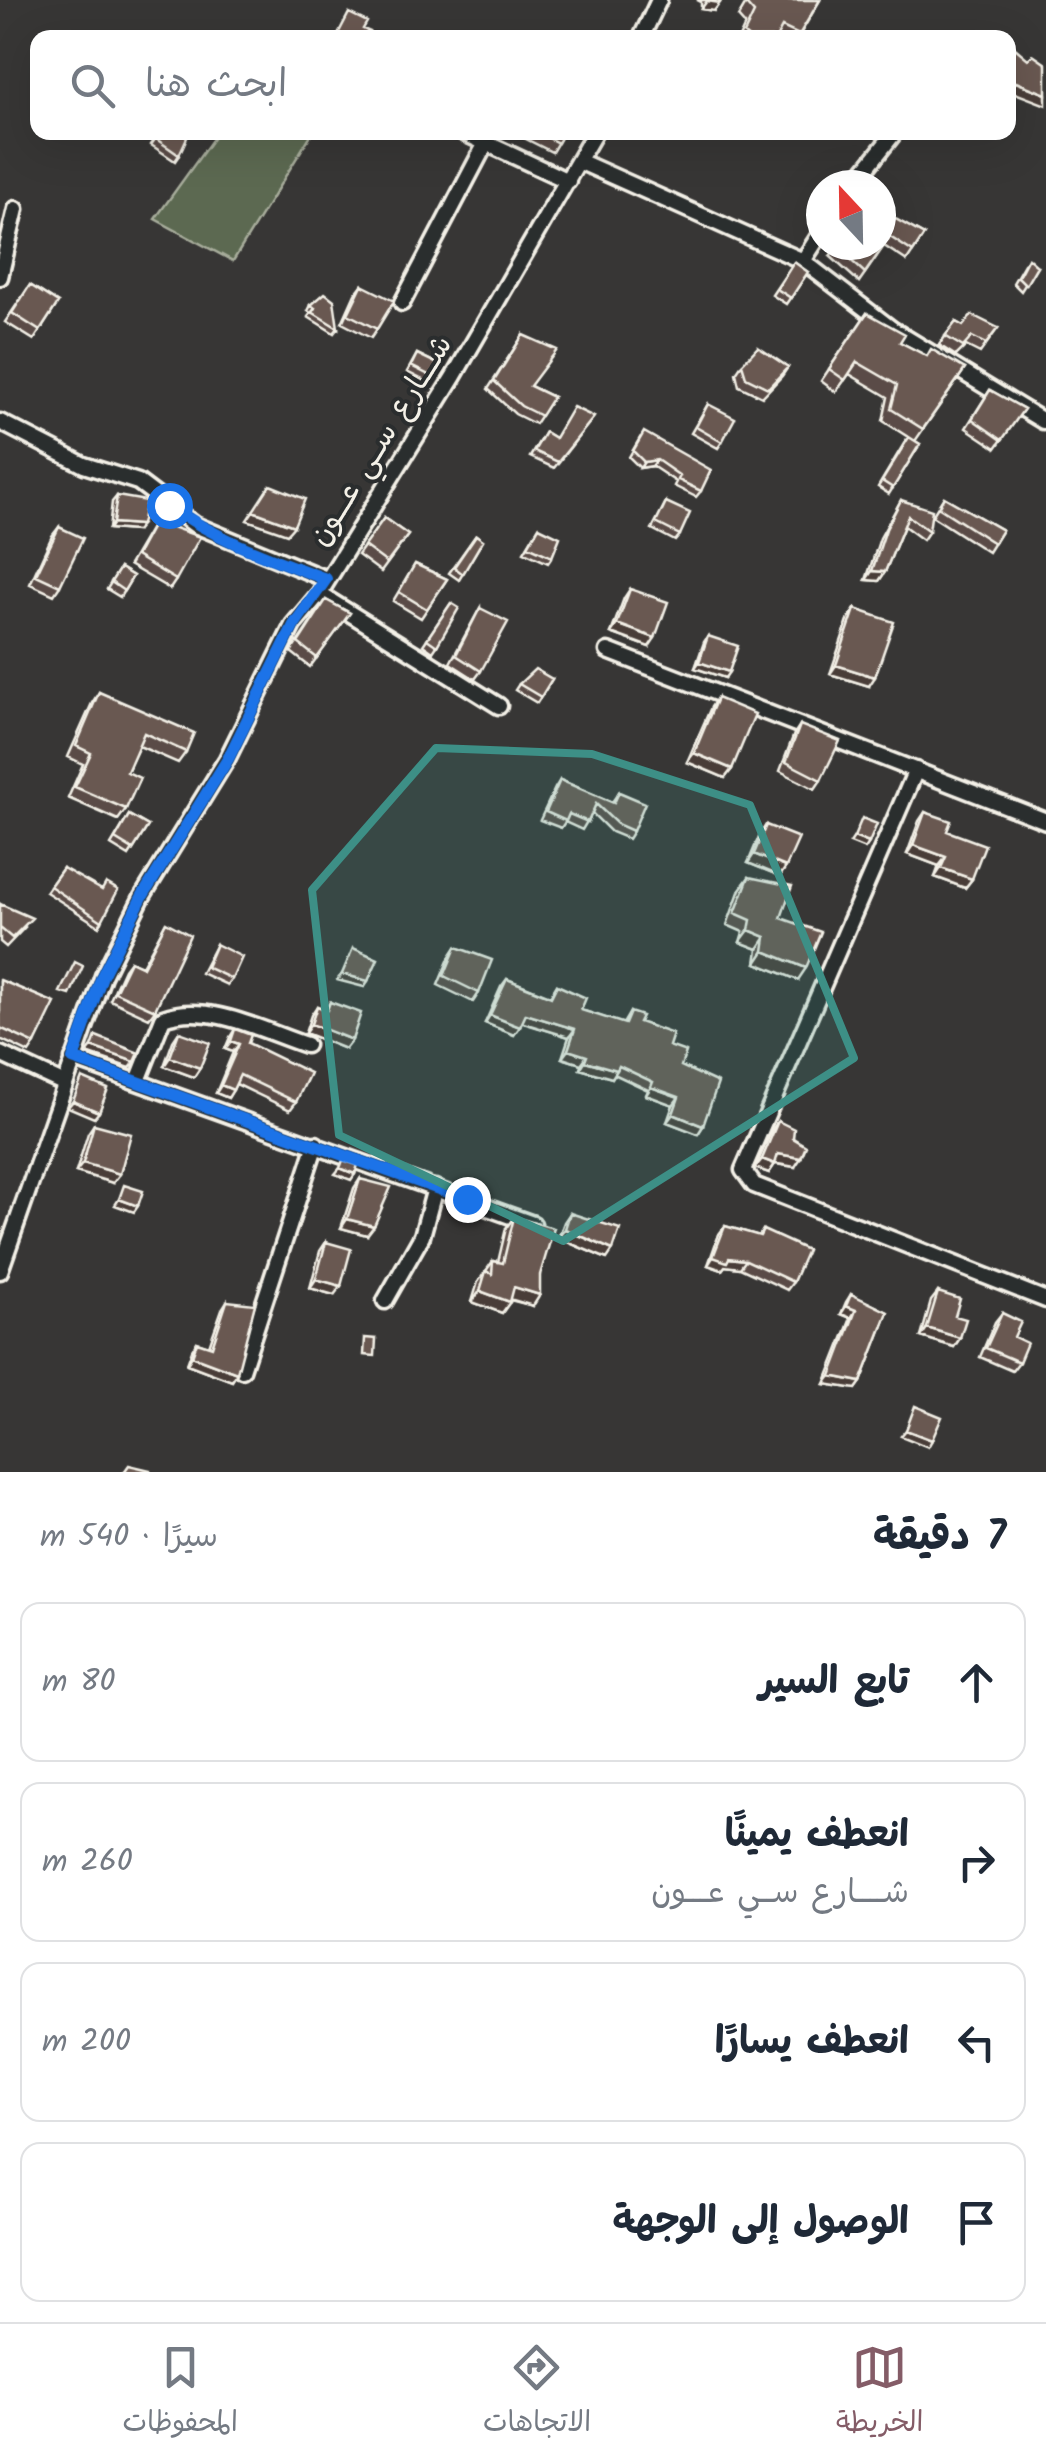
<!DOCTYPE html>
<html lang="ar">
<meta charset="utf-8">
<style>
body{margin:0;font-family:Kalam,"Playpen Sans Arabic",sans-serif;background:#f6f6f7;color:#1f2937;direction:rtl}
.compass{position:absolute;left:806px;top:170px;width:90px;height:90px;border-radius:50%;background:#fff;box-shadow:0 10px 40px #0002;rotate:338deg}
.stop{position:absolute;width:30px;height:30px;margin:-22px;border:8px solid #1a73e8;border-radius:50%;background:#fff}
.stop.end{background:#1a73e8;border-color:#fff;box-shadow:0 2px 10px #0008}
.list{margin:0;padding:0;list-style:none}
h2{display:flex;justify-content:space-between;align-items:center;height:130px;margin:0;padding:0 40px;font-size:42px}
h2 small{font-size:32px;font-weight:400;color:#747a83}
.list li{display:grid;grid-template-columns:65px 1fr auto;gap:30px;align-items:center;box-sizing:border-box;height:160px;margin:0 20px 20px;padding:0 20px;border:2px solid #e0e1e3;border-radius:20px}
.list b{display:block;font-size:38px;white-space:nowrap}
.list p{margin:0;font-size:32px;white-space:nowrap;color:#747a83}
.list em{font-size:32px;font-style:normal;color:#747a83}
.icon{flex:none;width:55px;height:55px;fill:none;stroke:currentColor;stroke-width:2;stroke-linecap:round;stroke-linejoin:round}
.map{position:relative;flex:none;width:1046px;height:1472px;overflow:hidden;direction:ltr}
.search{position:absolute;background:#fff;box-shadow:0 10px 40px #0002;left:30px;right:30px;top:30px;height:110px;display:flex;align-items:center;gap:25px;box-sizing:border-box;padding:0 35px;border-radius:20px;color:#747a83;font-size:38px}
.sheet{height:850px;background:#fff}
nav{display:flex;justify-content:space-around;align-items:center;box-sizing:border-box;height:140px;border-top:2px solid #e0e1e3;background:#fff;font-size:28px;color:#747a83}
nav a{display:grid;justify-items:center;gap:5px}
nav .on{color:#845c67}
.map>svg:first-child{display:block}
.green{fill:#5b6951;stroke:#a8ad9c;stroke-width:2.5}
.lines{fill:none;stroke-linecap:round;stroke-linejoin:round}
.minor-casing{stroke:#f4f1e8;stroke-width:21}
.minor{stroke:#2a2d2e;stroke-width:14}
.wall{fill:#5a4c46;stroke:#f4f1e8;stroke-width:2.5}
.shaded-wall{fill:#4a3e39;stroke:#f4f1e8;stroke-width:2.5}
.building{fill:#695851;stroke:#f4f1e8;stroke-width:2.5}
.route{stroke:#1a73e8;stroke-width:12}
.marked{fill:#3d8f86;fill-opacity:0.2;stroke:#3d8f86;stroke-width:8;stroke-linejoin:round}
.labels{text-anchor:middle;stroke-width:8;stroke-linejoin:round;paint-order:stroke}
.street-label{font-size:30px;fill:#f4f1e8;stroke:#2a2d2e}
</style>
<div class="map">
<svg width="1046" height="1472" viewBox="0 0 1046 1472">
<rect width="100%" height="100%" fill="#373635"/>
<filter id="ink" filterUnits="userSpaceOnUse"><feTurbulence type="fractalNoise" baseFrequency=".01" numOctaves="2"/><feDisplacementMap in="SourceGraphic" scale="20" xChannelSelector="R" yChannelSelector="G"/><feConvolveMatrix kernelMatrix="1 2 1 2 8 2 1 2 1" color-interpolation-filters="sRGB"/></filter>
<g filter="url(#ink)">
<path class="green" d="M 217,133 L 312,133 L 233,261 L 155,219 Z"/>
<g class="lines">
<g class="minor-casing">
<path id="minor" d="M 641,38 L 659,0
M 462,132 L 568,181
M 581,162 L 803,261 L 893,330 L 1043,421
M 853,185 L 895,132
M 803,261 L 821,233
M 0,277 L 16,209
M 402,303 L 486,143
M 0,422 L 84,465 L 138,482 L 195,525 L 326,579
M 319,594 L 499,706
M 608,651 L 1046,821
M 916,770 L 743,1170 L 754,1185 L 1046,1300
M 0,1054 L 65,1084
M 73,1059 L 533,1224
M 138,1081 L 163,1018 C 208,1001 263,1031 306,1045
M 0,1271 L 103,976 L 142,897 L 227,759 L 293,625 L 319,594 L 454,376 L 595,132
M 385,1301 L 422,1236 L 435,1188
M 242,1370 L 316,1144"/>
</g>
<use href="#minor" class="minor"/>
</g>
<path class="wall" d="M 697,0 L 721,0 L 714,11 L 701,9 L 701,2 Z
M 748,0 L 820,0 L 798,38 L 739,38 L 745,25 L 738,17 Z
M 160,132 L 179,155 L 175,161 L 151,145 Z
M 522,132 L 564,132 L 552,152 L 520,136 Z
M 881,211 L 924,235 L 907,261 L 884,246 L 859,282 L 830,256 L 838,245 Z
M 794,262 L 808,272 L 786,304 L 772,295 Z
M 1024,264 L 1037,266 L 1021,291 L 1013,283 Z
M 30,285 L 58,303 L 34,340 L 5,322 Z
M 362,285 L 377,329 L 371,338 L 342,323 L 355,294 Z
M 311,305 L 338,328 L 334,333 L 308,317 L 311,313 L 308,311 Z
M 867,313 L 900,342 L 927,356 L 965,369 L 915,441 L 920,444 L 889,494 L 878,487 L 908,437 L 883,421 L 888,397 L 849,374 L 836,392 L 821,381 Z
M 956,322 L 963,326 L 998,328 L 980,353 L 966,346 L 956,356 L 939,345 Z
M 523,335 L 530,386 L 553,397 L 535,424 L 515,414 L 488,389 Z
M 417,354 L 440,365 L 429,383 L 407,372 Z
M 742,364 L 788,367 L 782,376 L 762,397 L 739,386 L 736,373 Z
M 990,390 L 1024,409 L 996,448 L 966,428 Z
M 708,404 L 722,442 L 718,448 L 691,433 Z
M 594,417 L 554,468 L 530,457 L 545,432 L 555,438 Z
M 640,438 L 701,491 L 696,497 L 674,486 L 676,482 L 652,466 L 640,468 L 629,457 Z
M 117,496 L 136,531 L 109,529 L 112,502 Z
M 944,497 L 1002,530 L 988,552 L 932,516 Z
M 901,500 L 929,531 L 923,540 L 904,526 L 885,572 L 879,581 L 866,580 L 880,538 Z
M 666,502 L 680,535 L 675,541 L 652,529 Z
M 384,518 L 408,535 L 381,572 L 358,555 Z
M 155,521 L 176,580 L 170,589 L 129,565 Z
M 59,527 L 60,586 L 54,595 L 30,584 L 52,536 Z
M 539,527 L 552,557 L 548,563 L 524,552 Z
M 476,535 L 483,540 L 459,580 L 449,573 Z
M 415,564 L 447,579 L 421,618 L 393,601 Z
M 120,568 L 133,576 L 120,597 L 107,589 Z
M 630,589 L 649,647 L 611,633 L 624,598 Z
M 326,600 L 350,613 L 310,667 L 291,652 Z
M 451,603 L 437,646 L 433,652 L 423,645 Z
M 480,608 L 481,671 L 475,679 L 450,663 Z
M 855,609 L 869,686 L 830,674 L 849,618 Z
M 708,636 L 725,678 L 695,668 L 704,642 Z
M 552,679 L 537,703 L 515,690 L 519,684 Z
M 99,692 L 186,752 L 178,763 L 139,746 L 127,772 L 126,809 L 118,820 L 68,798 L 83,764 L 68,757 L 92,703 Z
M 717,698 L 732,769 L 725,778 L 687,762 L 711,707 Z
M 800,725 L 821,780 L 815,789 L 780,771 L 794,734 Z
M 560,780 L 612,802 L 619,792 L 633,831 L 628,839 L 611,832 L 592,813 L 582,830 L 565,822 L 561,828 L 540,820 L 555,788 Z
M 925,812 L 947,831 L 972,879 L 965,888 L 935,877 L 939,866 L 907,854 L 919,821 Z
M 129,815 L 148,826 L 129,856 L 111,845 Z
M 766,825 L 786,867 L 780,876 L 748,863 L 760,834 Z
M 63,868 L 102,921 L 99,926 L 46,892 Z
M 749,877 L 781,918 L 798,980 L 756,963 L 758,949 L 740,942 L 743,932 L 727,925 L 740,889 Z
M 0,904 L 25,927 L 6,947 L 0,942 Z
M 166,922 L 155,1010 L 149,1018 L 110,1000 L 124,969 L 130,961 L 142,966 Z
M 216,944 L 232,979 L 227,985 L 201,973 Z
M 456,947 L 479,993 L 473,1002 L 438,985 L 450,956 Z
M 507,979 L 550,996 L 557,985 L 581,1010 L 623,1024 L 630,1012 L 639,1022 L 669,1046 L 681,1066 L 703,1126 L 698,1134 L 667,1122 L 673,1105 L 646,1095 L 648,1090 L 614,1074 L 612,1078 L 580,1069 L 581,1064 L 562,1058 L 569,1037 L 522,1022 L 514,1035 L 485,1023 L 501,987 Z
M 0,980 L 35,1044 L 29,1053 L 0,1039 Z
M 330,1002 L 345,1049 L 305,1033 L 311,1015 L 317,1006 L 325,1009 Z
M 235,1029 L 248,1043 L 296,1102 L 290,1110 L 236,1084 L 228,1098 L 216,1093 L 233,1052 L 225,1049 L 230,1037 Z
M 179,1032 L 200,1068 L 194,1077 L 164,1066 L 173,1041 Z
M 778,1121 L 793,1138 L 795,1167 L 775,1164 L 769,1173 L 755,1168 L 772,1130 Z
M 94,1124 L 113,1183 L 76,1172 L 88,1133 Z
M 360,1179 L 367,1235 L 341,1228 L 354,1188 Z
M 570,1213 L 607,1259 L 558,1238 L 564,1222 Z
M 514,1217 L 540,1275 L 533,1306 L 510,1300 L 502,1313 L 472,1302 L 478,1282 L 493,1261 L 498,1262 L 506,1228 Z
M 725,1226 L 759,1236 L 763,1230 L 793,1282 L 787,1290 L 740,1268 L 725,1266 L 722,1270 L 708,1265 L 719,1234 Z
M 326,1242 L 334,1295 L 310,1288 L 320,1251 Z
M 938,1292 L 955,1316 L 960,1338 L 954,1347 L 921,1337 L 931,1301 Z
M 851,1294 L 888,1312 L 861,1382 L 856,1389 L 825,1384 L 851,1318 L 841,1314 L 846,1302 Z
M 227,1301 L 237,1373 L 232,1381 L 187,1364 L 192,1350 L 197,1342 L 209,1346 L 222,1309 Z
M 1002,1313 L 1014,1337 L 1019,1362 L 1012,1371 L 980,1357 L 995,1322 Z"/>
<path class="shaded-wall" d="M 707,1 L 720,3 L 714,11 L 701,9 Z
M 1016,82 L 1046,94 L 1046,105 L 1010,91 L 1008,92 L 1008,87 Z
M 657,460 L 652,466 L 640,468 L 644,462 Z
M 253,511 L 294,526 L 287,534 L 247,520 Z
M 113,523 L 141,525 L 136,531 L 109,529 Z
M 872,571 L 885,572 L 879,581 L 866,580 Z
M 617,624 L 655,638 L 649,647 L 611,633 Z
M 699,662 L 729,672 L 725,678 L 695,668 Z
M 836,665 L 875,677 L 869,686 L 830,674 Z
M 694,753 L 732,769 L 725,778 L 687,762 Z
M 854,837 L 869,843 L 865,849 L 850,843 Z
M 913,845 L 946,857 L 939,866 L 907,854 Z
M 754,854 L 786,867 L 780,876 L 748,863 Z
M 941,868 L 972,879 L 965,888 L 935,877 Z
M 749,930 L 766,937 L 758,949 L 740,942 Z
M 764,951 L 806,968 L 798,980 L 756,963 Z
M 342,974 L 368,981 L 364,987 L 337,980 Z
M 526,1014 L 575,1029 L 569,1037 L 520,1022 Z
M 490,1015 L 520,1027 L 514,1035 L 485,1023 Z
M 311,1024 L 352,1040 L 345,1049 L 305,1033 Z
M 231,1041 L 239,1044 L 233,1052 L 225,1049 Z
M 92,1047 L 135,1062 L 130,1068 L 87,1053 Z
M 568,1050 L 587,1056 L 581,1064 L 562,1058 Z
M 170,1057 L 200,1068 L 194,1077 L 164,1066 Z
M 585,1061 L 617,1070 L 612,1078 L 580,1069 Z
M 221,1085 L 233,1090 L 228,1098 L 216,1093 Z
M 651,1087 L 679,1097 L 673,1105 L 646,1095 Z
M 73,1101 L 99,1112 L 94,1118 L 68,1107 Z
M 673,1114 L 703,1126 L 698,1134 L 667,1122 Z
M 778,1154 L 801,1158 L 795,1167 L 772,1163 Z
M 762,1159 L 775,1164 L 769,1173 L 755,1168 Z
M 83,1163 L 120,1174 L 113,1183 L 76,1172 Z
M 340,1168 L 355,1174 L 351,1180 L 335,1174 Z
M 119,1199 L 138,1206 L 134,1212 L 115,1205 Z
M 347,1219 L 374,1226 L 367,1235 L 341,1228 Z
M 565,1229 L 613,1250 L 607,1259 L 558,1238 Z
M 713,1257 L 729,1258 L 746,1260 L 740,1268 L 725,1266 L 722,1270 L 708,1265 Z
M 316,1279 L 341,1286 L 334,1295 L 310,1288 Z
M 514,1287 L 540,1295 L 533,1306 L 506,1298 Z
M 480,1291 L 510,1302 L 502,1313 L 472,1302 Z
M 846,1306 L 856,1310 L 851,1318 L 841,1314 Z
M 927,1328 L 960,1338 L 954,1347 L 921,1337 Z
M 192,1356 L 237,1373 L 232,1381 L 187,1364 Z
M 831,1376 L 861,1382 L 856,1389 L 825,1384 Z
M 906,1430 L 932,1440 L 928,1447 L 901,1436 Z"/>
<path class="building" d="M 749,0 L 820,0 L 799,35 L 782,27 L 776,38 L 749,38 L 744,34 L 754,13 L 747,5 Z
M 349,13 L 367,22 L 363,29 L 370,32 L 367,38 L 336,38 Z
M 1008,42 L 1028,59 L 1033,55 L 1046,64 L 1046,94 L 1016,82 L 1008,87 Z
M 160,132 L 189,133 L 179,155 L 156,139 Z
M 537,132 L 564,132 L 558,143 Z
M 881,211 L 924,235 L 913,252 L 890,237 L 865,273 L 836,247 L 838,245 L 881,245 Z
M 1028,258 L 1037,266 L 1026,285 L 1018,277 Z
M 794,262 L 808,272 L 791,298 L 777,289 Z
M 30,285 L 58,303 L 40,331 L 12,313 Z
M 362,285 L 394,301 L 377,329 L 348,314 Z
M 325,293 L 334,300 L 338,328 L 312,312 L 315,308 L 311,305 Z
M 867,313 L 905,334 L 900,342 L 927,356 L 931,349 L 965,369 L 923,429 L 891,409 L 897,385 L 857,362 L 845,380 L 829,369 Z
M 972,315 L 998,328 L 986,344 L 972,337 L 963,347 L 945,336 L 956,322 L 963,326 Z
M 523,335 L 557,350 L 530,386 L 553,397 L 541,416 L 521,406 L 494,381 Z
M 758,347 L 788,367 L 768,388 L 746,377 L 742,364 Z
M 417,354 L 440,365 L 433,377 L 411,366 Z
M 990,390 L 1024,409 L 1002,440 L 972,419 Z
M 708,404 L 735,418 L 722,442 L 696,427 Z
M 573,407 L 594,417 L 558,462 L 534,451 L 545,432 L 555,438 Z
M 644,432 L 711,470 L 701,491 L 678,480 L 680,476 L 657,460 L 644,462 L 633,451 Z
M 909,437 L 920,444 L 893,488 L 882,481 Z
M 270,485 L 305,499 L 294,526 L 253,511 Z
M 117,496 L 146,501 L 141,525 L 113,523 Z
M 944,497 L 1002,530 L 994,543 L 938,507 Z
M 901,500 L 932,510 L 929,531 L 908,516 L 885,572 L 872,571 L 886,529 Z
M 666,502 L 690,513 L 680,535 L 656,523 Z
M 384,518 L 408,535 L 387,563 L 364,546 Z
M 155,521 L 200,537 L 176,580 L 136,556 Z
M 59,527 L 83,538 L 60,586 L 36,575 Z
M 539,527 L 560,537 L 552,557 L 528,546 Z
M 476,535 L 483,540 L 463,574 L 454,567 Z
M 415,564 L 447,579 L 427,609 L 399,592 Z
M 120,568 L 133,576 L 124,591 L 111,582 Z
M 630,589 L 668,602 L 655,638 L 617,624 Z
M 326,600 L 350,613 L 317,658 L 298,643 Z
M 451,603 L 459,608 L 437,646 L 427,639 Z
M 480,608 L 508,622 L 481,671 L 456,655 Z
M 855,609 L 894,622 L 875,677 L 836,665 Z
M 708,636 L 738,646 L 729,672 L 699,662 Z
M 535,669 L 552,679 L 541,697 L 519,684 Z
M 99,692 L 194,733 L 186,752 L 144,733 L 127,772 L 140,778 L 126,809 L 75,787 L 91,753 L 76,746 Z
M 717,698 L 755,714 L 732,769 L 694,753 Z
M 800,725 L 840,741 L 821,780 L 786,762 Z
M 560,780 L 614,803 L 619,792 L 645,803 L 633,831 L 617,824 L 596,804 L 588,822 L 569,814 L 566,821 L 546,812 Z
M 925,812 L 951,821 L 947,831 L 985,845 L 972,879 L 941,868 L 946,857 L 913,845 Z
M 129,815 L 148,826 L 133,850 L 115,839 Z
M 862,818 L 877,824 L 869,843 L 854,837 Z
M 766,825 L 799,838 L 786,867 L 754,854 Z
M 63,868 L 102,890 L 106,883 L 118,890 L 102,921 L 50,886 Z
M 749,877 L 792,886 L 781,918 L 821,932 L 806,968 L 764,951 L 766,937 L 749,930 L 751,920 L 735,913 Z
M 0,904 L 32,918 L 12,938 L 0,928 Z
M 166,922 L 190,935 L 155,1010 L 115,992 L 130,961 L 143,967 Z
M 216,944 L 242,957 L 232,979 L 206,967 Z
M 456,947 L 492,960 L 479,993 L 444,976 Z
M 353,948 L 378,959 L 368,981 L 342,974 Z
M 75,962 L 83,966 L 70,995 L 60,992 Z
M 507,979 L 551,997 L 557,985 L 586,998 L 581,1010 L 625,1024 L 630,1012 L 642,1016 L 639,1022 L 673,1034 L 669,1046 L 686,1052 L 681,1066 L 718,1083 L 703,1126 L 673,1114 L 679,1097 L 651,1087 L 653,1082 L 619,1066 L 617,1070 L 585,1061 L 587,1056 L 568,1050 L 575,1029 L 526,1014 L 520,1027 L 490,1015 Z
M 0,980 L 55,1003 L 35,1044 L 0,1028 Z
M 330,1002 L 361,1013 L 352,1040 L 311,1024 L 317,1006 L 327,1010 Z
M 235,1029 L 251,1035 L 248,1043 L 310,1073 L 296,1102 L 240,1075 L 233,1090 L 221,1085 L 239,1044 L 231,1041 Z
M 179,1032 L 210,1043 L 200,1068 L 170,1057 Z
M 96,1036 L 139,1053 L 135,1062 L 92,1047 Z
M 82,1078 L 108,1089 L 99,1112 L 73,1101 Z
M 778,1121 L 794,1129 L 793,1138 L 806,1146 L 801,1158 L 778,1154 L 775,1164 L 762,1159 Z
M 94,1124 L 131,1134 L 120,1174 L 83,1163 Z
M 343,1160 L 358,1165 L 355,1174 L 340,1168 Z
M 360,1179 L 391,1187 L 374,1226 L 347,1219 Z
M 124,1185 L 143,1191 L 138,1206 L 119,1199 Z
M 570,1213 L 620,1229 L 613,1250 L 565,1229 Z
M 514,1217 L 554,1228 L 540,1275 L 540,1295 L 514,1287 L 510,1302 L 480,1291 L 486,1271 L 492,1274 L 493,1261 L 503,1263 Z
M 725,1226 L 760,1236 L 763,1230 L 807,1250 L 793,1282 L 746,1260 L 729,1258 L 727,1262 L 713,1257 Z
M 326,1242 L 351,1249 L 341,1286 L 316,1279 Z
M 938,1292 L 960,1299 L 955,1316 L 966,1319 L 960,1338 L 927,1328 Z
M 851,1294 L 888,1312 L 861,1382 L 831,1376 L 856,1310 L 846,1306 Z
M 227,1301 L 255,1304 L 237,1373 L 192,1356 L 197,1342 L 212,1347 Z
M 1002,1313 L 1021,1322 L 1014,1337 L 1027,1343 L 1019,1362 L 986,1348 Z
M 365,1338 L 376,1339 L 375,1356 L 364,1355 Z
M 915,1406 L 942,1417 L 932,1440 L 906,1430 Z
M 129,1465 L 150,1470 L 150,1472 L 124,1472 Z"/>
</g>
<g class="lines" filter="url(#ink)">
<path class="route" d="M 169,505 C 216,540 272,559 326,579 L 294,625 L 228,759 L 142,897 L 102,976 L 73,1059 L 467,1199"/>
</g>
<path class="marked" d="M 436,748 L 592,754 L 750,805 L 854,1058 L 563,1241 L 339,1135 L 312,890 Z"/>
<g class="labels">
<g class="street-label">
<text transform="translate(380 440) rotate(-58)" y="10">شــــارع ســي عـــون</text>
</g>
</g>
</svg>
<svg class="compass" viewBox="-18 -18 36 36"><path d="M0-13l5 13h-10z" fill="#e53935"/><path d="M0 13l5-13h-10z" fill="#747a83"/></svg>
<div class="stop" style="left:169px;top:505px"></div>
<div class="stop end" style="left:467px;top:1199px"></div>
<div class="search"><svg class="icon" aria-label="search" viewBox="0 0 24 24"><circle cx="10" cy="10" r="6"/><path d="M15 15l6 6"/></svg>ابحث هنا</div>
</div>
<section class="sheet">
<h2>7 دقيقة<small>سيرًا · 540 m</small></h2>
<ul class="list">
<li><svg class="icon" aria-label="ahead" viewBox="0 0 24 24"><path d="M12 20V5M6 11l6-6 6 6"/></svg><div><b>تابع السير</b></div><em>80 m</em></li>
<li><svg class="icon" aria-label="right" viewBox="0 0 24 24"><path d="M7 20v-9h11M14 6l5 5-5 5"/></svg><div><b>انعطف يمينًا</b><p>شــــارع ســي عـــون</p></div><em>260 m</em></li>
<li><svg class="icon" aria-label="left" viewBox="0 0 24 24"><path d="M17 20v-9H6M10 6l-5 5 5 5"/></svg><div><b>انعطف يسارًا</b></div><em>200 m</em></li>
<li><svg class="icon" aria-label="arrive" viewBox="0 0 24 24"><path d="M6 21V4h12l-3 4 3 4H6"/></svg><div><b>الوصول إلى الوجهة</b></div></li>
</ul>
</section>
<nav>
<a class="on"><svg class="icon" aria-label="map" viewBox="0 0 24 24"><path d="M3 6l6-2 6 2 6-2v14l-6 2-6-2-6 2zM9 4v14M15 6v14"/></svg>الخريطة</a>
<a><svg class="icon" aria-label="directions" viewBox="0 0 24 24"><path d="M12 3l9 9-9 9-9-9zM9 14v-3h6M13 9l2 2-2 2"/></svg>الاتجاهات</a>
<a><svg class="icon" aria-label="saved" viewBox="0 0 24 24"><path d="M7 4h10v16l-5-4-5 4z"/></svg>المحفوظات</a>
</nav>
